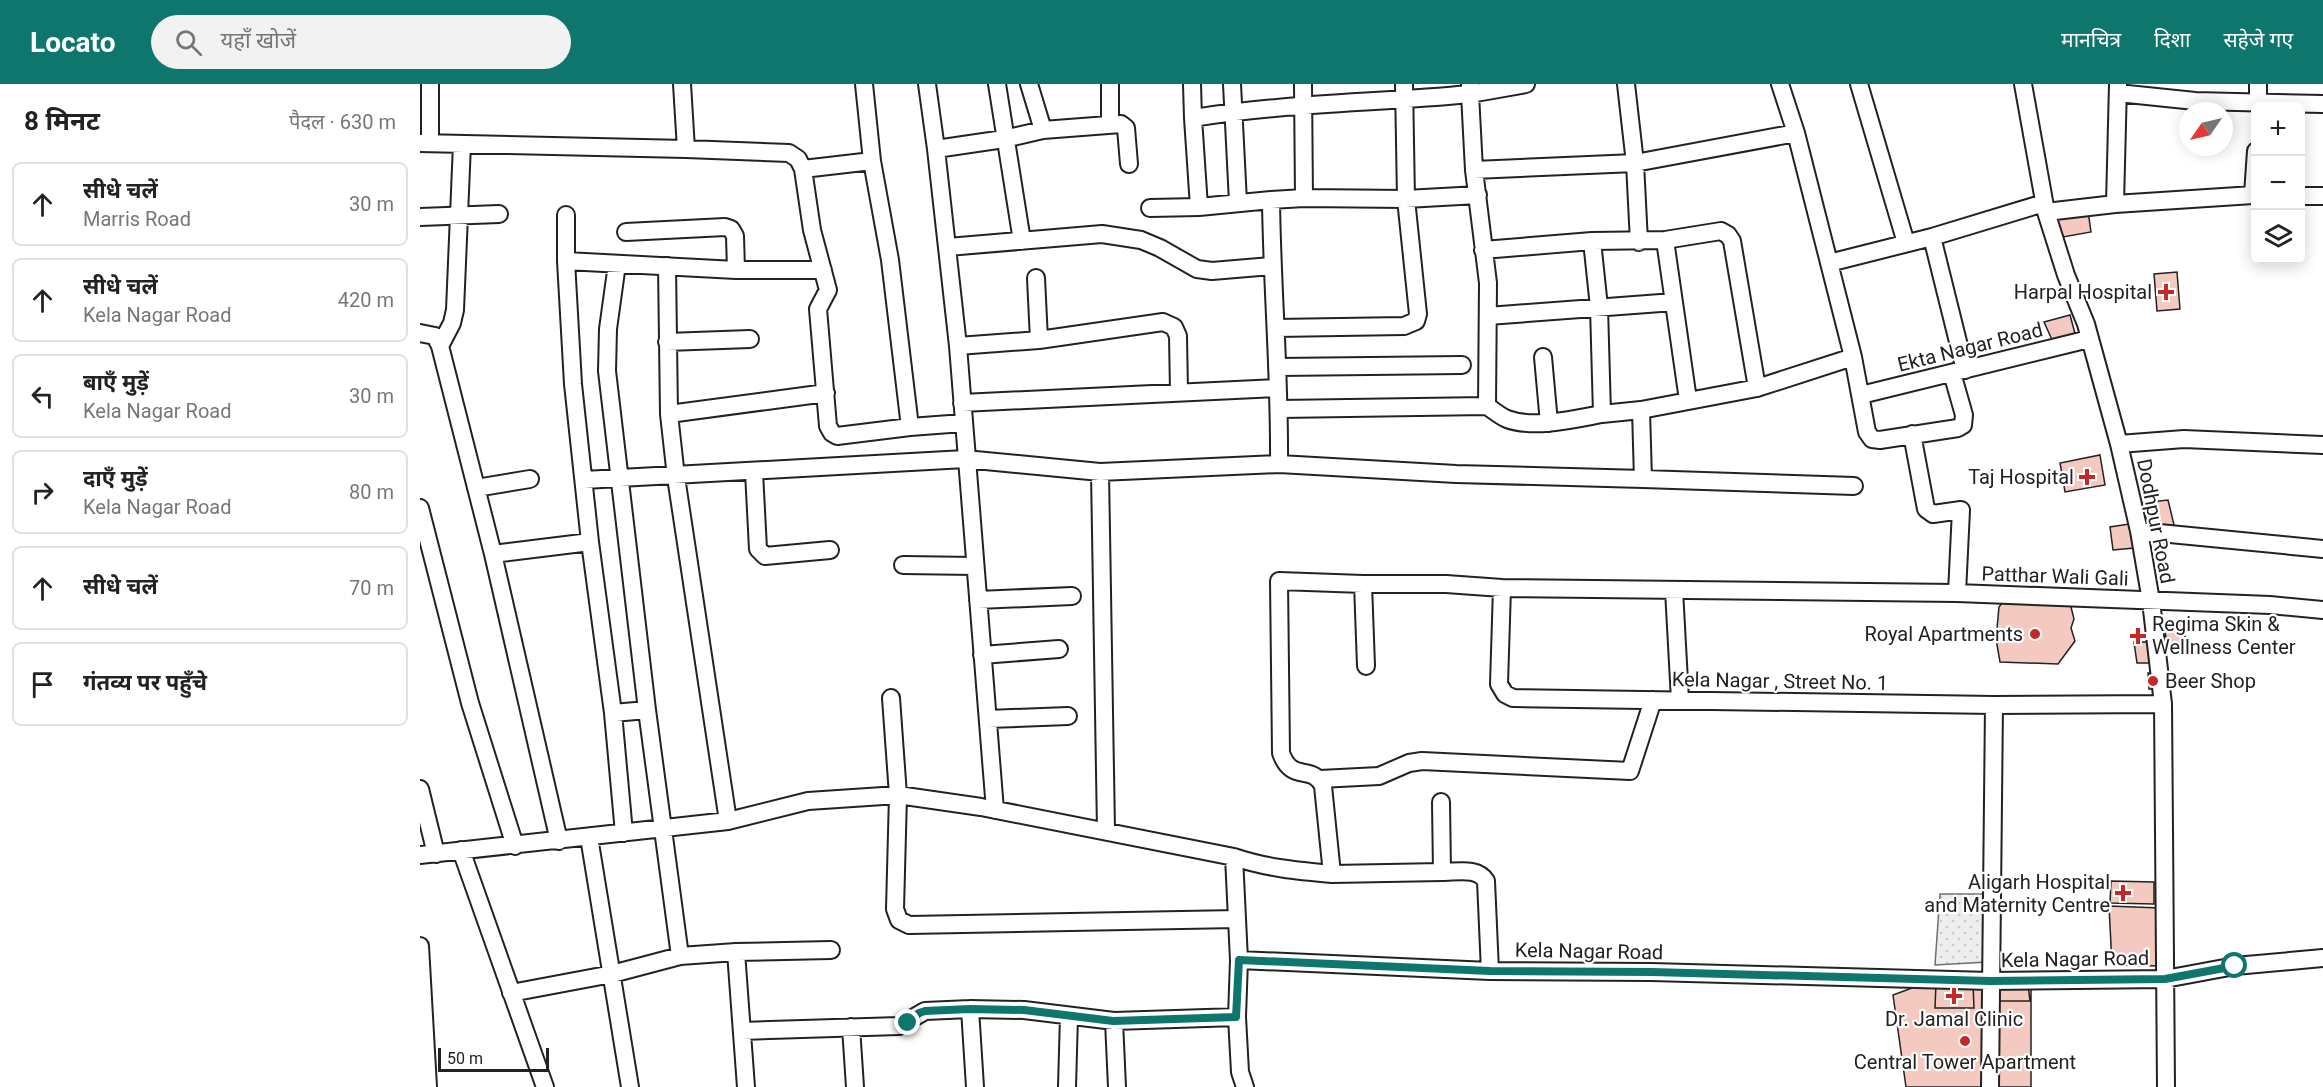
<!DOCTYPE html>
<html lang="hi">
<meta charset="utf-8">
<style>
body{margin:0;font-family:Roboto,"Noto Sans Devanagari",sans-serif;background:#f2f2f2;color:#222}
.controls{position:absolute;right:18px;top:18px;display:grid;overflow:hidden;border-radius:9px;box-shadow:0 3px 15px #0003}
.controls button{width:54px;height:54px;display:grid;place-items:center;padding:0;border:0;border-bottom:2px solid #e0e0e0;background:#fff;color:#222;font:30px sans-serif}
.compass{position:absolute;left:1759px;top:18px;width:54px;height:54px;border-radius:50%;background:#fff;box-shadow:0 3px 15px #0003;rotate:236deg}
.scale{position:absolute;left:18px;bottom:15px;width:111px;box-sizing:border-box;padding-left:6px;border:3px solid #222;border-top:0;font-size:16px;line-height:21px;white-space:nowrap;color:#222;-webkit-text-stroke:4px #fff;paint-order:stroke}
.stop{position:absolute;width:18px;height:18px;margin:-14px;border:4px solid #0f766e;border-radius:50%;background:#fff}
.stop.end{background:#0f766e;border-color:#fff;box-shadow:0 2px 6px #0008}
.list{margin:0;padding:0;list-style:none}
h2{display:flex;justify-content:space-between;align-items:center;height:78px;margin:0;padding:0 24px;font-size:26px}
h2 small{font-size:20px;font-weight:400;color:#767676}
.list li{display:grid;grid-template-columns:39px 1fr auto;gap:18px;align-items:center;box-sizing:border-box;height:84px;margin:0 12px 12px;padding:0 12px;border:2px solid #e0e0e0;border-radius:9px}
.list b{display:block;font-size:22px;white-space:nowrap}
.list p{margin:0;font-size:20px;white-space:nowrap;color:#767676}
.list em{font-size:20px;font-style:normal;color:#767676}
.icon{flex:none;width:33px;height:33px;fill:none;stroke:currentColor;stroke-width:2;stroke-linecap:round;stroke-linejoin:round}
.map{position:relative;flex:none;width:1903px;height:1003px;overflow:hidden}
header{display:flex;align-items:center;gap:36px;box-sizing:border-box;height:84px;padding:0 30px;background:#0f766e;color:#fff}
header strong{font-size:28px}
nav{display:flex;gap:33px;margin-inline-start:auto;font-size:21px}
.search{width:420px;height:54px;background:#f2f2f2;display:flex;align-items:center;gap:15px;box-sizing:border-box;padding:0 21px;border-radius:33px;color:#767676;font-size:22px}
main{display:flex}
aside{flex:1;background:#fff}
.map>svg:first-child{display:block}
.grass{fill:url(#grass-dots);stroke:#6f6f6f;stroke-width:1.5}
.building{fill:#f3c9c0;stroke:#222;stroke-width:1.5}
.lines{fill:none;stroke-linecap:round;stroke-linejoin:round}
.minor-casing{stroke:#222;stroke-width:20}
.minor{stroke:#fff;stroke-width:16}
.route{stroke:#0f766e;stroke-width:8}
.poi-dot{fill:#c62828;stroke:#fff;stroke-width:2}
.labels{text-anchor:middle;stroke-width:4.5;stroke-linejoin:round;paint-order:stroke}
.poi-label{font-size:20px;fill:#222;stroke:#fff;text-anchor:end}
.street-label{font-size:20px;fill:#222;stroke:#fff}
</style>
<header>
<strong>Locato</strong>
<div class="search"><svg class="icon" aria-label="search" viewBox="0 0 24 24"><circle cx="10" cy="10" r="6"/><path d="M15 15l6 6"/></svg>यहाँ खोजें</div>
<nav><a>मानचित्र</a><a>दिशा</a><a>सहेजे गए</a></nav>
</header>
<main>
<aside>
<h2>8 मिनट<small>पैदल · 630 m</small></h2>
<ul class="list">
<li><svg class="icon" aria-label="ahead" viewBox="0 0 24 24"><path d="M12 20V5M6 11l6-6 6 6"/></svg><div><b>सीधे चलें</b><p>Marris Road</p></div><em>30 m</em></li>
<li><svg class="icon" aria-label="ahead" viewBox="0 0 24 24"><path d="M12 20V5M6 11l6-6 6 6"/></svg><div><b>सीधे चलें</b><p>Kela Nagar Road</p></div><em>420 m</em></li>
<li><svg class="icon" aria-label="left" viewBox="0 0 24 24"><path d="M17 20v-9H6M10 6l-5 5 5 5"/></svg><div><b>बाएँ मुड़ें</b><p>Kela Nagar Road</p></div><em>30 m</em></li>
<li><svg class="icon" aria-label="right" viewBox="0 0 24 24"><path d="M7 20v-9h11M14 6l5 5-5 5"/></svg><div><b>दाएँ मुड़ें</b><p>Kela Nagar Road</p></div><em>80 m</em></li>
<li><svg class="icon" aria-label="ahead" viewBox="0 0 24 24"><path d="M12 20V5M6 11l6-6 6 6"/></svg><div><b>सीधे चलें</b></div><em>70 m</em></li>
<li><svg class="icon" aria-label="arrive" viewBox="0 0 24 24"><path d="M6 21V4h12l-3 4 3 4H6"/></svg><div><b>गंतव्य पर पहुँचे</b></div></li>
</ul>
</aside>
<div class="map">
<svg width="1903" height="1003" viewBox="0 0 1903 1003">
<defs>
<pattern id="grass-dots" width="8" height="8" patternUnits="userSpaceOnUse" patternTransform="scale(1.5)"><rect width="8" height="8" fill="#eee"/><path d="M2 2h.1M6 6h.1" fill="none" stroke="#ccc" stroke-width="1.8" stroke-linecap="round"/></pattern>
</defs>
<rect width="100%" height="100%" fill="#fff"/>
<path class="grass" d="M 1520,810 L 1569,810 L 1567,878 L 1515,881 Z"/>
<path class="building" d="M 1668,127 L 1671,148 L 1643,153 L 1636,132 Z
M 1757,188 L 1760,225 L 1737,227 L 1734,190 Z
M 1650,231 L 1656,253 L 1633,258 L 1624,238 Z
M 1680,371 L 1685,401 L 1645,408 L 1640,379 Z
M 1748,416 L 1755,445 L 1728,442 L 1721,419 Z
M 1709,440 L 1714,464 L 1693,466 L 1690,443 Z
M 1585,515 L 1644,518 L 1651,523 L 1654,535 L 1651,544 L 1655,557 L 1638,580 L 1580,578 L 1576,555 L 1579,523 Z
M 1761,538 L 1767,560 L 1748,561 L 1743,541 Z
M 1714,558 L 1734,558 L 1736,579 L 1717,579 Z
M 1728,589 L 1738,590 L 1739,605 L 1729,605 Z
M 1691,797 L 1734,798 L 1734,820 L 1690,819 Z
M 1689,822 L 1740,824 L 1740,882 L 1692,881 Z
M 1516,899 L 1553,900 L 1554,924 L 1515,924 Z
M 1500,901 L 1611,901 L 1611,1003 L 1486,1003 L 1473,911 Z
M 1571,901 L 1608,901 L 1610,917 L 1571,917 Z"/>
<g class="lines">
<g class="minor-casing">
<path id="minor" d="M 262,0 L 266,65 L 369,69 L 378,75 L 383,85 L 452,77
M 444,0 L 452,77 L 470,176 L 490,343
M 507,0 L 516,65 L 538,262 L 575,726
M 577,0 L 602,157
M 609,0 L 623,46 L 701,40 L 706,44 L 709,80
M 772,0 L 773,34 C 865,19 958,19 1050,10 L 1054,86 L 1068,199 L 1067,322 C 1073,326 1080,332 1087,335 C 1114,345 1155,335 1182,330
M 812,0 L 818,118
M 883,0 L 884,114 L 851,116 C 852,204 860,292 859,380 L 1036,390 L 1223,395
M 1206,0 L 1215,79 L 1219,158
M 1360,0 L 1376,49 L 1433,273 L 1447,348 L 1452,355 L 1460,356 L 1538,344 L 1543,341 L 1544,331 L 1532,289
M 1439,0 L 1486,159
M 1603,0 L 1626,128 L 1646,191 L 1666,240 L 1699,360 L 1719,447 L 1731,517 L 1743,620 L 1746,1003
M 1050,1 L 1050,10 L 1106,0
M 1698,9 L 1775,17 L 1903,20
M 1838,22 L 1838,0
M 773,34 L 779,123
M 690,40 L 690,0
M 0,59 L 266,65
M 10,59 L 10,0
M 516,65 L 584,55 L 623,46
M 383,85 L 392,146 L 408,206 L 398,225 L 408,342 L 412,349 L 417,352 L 490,343 L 543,339
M 1054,86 L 1215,79 L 1376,49
M 1880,112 L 1903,112
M 884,114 L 986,115 L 1058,111
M 1695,120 L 1698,0
M 730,124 L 779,123 L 851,116
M 1626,128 L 1695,120 L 1833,111 L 1836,67
M 146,131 L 146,177 L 153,300 L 170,458 L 193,629 L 204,749
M 0,133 L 79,130
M 206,148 L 305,143 L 311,145 L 315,152 L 316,186
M 1512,153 L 1545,286
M 1245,156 L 1268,316
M 1172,157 L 1245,156 L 1301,147 L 1308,151 L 1312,157 L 1337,304
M 528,163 L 682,150 L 721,156 L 740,164 L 777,185 L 792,187 L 851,182
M 1063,166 L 1172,157 L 1179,223 L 1182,330 L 1221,326 L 1223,395 L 1434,402
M 146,177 L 316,186 L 403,186
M 1409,179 L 1512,153 L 1624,119
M 197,180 L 188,245 L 187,287 L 227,626 L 260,872 L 316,868 L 326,1003
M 247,182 L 249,330 L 256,393 L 308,737
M 616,194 L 619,256
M 1068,232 L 1254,218
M 856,244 L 984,242 L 996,237 L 998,230 L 986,115 L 984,0
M 0,249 L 15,252 L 20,262 L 73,470 L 170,458
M 247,258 L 330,255
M 20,262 L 32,239 L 35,226 L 42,60
M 538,262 L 619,256 L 743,238 L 754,243 L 758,252 L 759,308
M 1123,273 L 1129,339
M 858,283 L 1042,281
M 1441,311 L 1669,255
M 542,319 L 857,304
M 860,325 L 1067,322
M 1221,326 L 1337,304 L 1433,273
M 249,330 L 406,309
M 1492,350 L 1506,425 L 1513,430 L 1541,426 L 1537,509
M 1699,360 L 1764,355 L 1903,361
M 334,388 L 338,465 L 345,472 L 410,466
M 680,388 L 686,747
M 164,396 L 545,375 L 680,388 L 859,380
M 56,404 L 110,395
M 0,424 L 50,619 L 95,762
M 1719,447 L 1903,465
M 73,470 L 139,757
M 483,481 L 555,482
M 943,500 L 1026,500 L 1082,504 L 1537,509 L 1850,521 L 1903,526
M 1082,504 L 1079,600 L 1085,610 L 1093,614 L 1574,621 L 1743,620
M 1254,506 L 1260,616
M 558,516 L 652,512
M 562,571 L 639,565
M 471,614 L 478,711 L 475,825 L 479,836 L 489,841 L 817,835
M 193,629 L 227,626
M 568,635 L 648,632
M 900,695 L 959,692 L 989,679 L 1002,677 L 1210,687 L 1233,616
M 0,705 L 16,770
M 1021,718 L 1022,788 C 1037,788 1058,783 1066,797 L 1070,887
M 169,753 L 210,1003
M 41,766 L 125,1003
M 0,771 L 308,737 L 388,717 L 478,711 L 561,723 L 814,773 C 846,784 879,787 912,790 L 903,702 C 892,679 872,700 861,669 L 859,497 L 943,500 L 946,582
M 814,773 L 819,876
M 912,790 L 1022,788
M 0,862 L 8,1003
M 316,868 L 411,866
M 91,909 L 192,890 L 260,872
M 550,925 L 555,1003
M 817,933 L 820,988 L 825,1003
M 694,937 L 697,1003
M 431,943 L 435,1003
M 322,947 L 479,942 L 505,927 L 550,925 L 604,926 L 694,937 L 817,933 L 819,876 L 1070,887 L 1231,888 L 1570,897 L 1745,895 L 1815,882 L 1903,874
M 647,1003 L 649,932
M 1570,1003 L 1574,621"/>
</g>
<use href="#minor" class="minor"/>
</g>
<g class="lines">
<path class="route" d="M 488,939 L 499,929 L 505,927 L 550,925 L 604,926 L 693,937 L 816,933 L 819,876 L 1070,887 L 1232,888 L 1570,897 L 1745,895 L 1815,882"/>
</g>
<g class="poi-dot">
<path d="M1743 199h6v6h6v6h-6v6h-6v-6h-6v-6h6z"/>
<path d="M1664 384h6v6h6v6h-6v6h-6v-6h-6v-6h6z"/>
<circle cx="1615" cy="550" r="6"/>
<path d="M1715 543h6v6h6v6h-6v6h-6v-6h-6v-6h6z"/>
<circle cx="1733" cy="597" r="6"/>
<path d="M1700 800h6v6h6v6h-6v6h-6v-6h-6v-6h6z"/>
<path d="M1531 903h6v6h6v6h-6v6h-6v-6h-6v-6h6z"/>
<circle cx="1545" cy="957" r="6"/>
</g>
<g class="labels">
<g class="poi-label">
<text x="1732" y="215">Harpal Hospital</text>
<text x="1654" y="400">Taj Hospital</text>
<text x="1732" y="547" text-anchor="start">Regima Skin &amp;<tspan x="1732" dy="23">Wellness Center</tspan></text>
<text x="1603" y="557">Royal Apartments</text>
<text x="1745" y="604" text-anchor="start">Beer Shop</text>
<text x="1690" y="805">Aligarh Hospital<tspan x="1690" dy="23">and Maternity Centre</tspan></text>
<text x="1534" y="942" text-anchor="middle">Dr. Jamal Clinic</text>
<text x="1545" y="985" text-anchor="middle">Central Tower Apartment</text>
</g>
<g class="street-label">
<text transform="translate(1550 263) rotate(-14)" y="7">Ekta Nagar Road</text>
<text transform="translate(1736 437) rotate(79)" y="7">Dodhpur Road</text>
<text transform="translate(1635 492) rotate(2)" y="7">Patthar Wali Gali</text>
<text transform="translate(1360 597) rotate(1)" y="7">Kela Nagar , Street No. 1</text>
<text transform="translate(1169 867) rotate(1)" y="7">Kela Nagar Road</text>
<text transform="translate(1655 875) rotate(-1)" y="7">Kela Nagar Road</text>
</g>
</g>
</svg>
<div class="controls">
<button>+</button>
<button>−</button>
<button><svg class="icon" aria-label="layers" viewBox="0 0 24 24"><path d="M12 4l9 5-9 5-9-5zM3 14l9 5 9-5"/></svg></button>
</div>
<svg class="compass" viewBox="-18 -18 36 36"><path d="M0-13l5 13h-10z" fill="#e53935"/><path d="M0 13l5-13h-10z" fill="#767676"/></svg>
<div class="scale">50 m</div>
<div class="stop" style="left:1815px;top:882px"></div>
<div class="stop end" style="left:488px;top:939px"></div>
</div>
</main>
